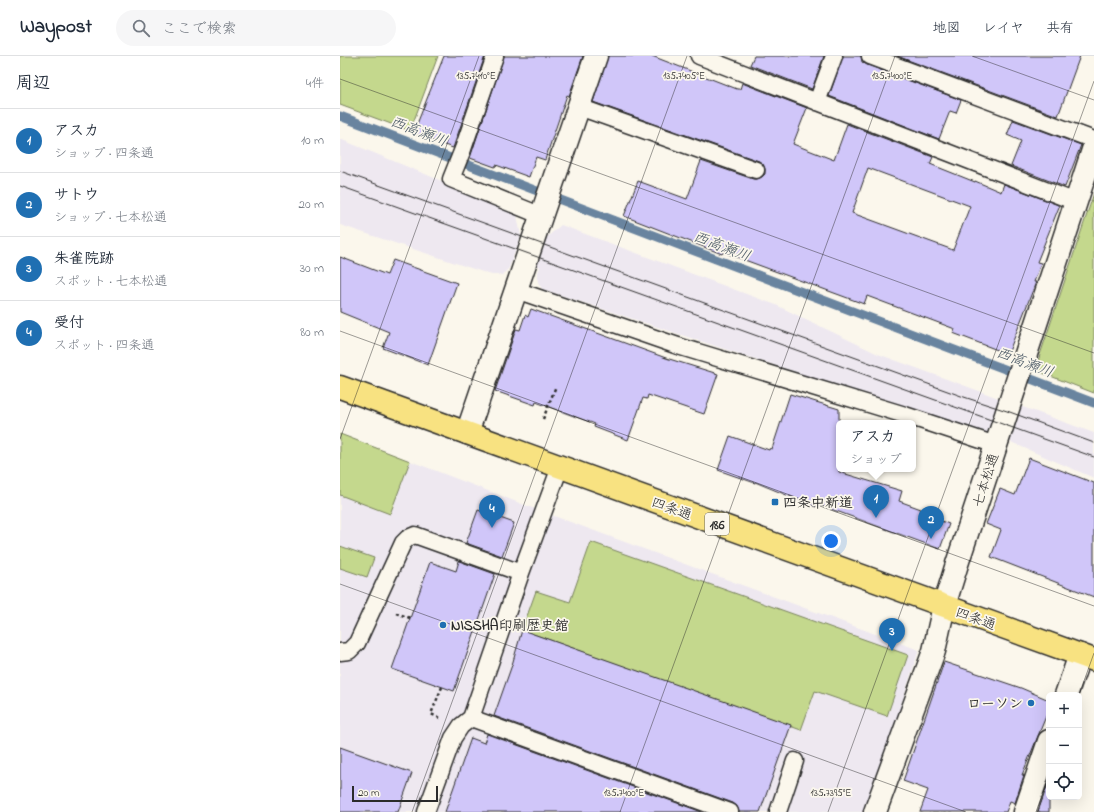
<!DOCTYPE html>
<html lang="ja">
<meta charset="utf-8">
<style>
body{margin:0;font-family:"Indie Flower","Klee One",sans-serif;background:#f6f6f7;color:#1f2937}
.controls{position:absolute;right:12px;bottom:12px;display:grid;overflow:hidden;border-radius:6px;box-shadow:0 4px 16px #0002}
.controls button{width:36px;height:36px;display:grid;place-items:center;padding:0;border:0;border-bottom:1px solid #e0e1e3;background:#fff;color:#1f2937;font:20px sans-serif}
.scale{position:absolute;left:12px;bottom:10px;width:86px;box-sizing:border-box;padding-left:4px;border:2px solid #2b2b2b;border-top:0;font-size:11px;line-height:14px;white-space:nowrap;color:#2b2b2b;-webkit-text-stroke:3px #fbf7ec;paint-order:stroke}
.you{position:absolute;left:491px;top:485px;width:14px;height:14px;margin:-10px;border:3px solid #fff;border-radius:50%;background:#1a73e8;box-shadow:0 0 0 6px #1a73e833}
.badge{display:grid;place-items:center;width:26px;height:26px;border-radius:50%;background:#1f6fb2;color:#fff;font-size:13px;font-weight:700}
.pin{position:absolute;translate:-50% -33px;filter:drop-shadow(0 1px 2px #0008)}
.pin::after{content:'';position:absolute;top:21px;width:14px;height:12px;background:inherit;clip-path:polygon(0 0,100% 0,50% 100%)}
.popup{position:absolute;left:496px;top:364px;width:80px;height:52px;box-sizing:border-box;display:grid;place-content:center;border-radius:6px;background:#fff;filter:drop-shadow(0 1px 3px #0005);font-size:13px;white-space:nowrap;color:#747a83}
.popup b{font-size:15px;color:#1f2937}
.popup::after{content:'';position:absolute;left:50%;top:100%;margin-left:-8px;border:8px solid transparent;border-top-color:#fff}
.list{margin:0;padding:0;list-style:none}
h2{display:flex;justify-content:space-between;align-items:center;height:52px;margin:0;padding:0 16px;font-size:17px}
h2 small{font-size:13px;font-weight:400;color:#747a83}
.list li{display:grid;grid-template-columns:26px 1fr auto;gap:12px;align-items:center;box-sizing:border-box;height:64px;padding:0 16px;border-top:1px solid #e0e1e3}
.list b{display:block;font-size:15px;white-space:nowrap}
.list p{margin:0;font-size:13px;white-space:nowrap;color:#747a83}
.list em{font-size:13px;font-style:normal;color:#747a83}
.icon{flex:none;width:22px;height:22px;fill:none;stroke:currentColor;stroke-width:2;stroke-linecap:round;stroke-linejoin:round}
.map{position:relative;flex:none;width:754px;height:756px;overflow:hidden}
header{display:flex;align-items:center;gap:24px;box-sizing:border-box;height:56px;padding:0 20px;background:#fff;border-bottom:1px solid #e0e1e3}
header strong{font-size:19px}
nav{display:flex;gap:22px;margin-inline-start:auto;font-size:14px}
.search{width:280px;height:36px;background:#f6f6f7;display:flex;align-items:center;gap:10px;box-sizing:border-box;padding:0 14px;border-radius:22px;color:#747a83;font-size:15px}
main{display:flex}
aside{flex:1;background:#fff}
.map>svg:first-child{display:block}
.built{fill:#eee8f0}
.green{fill:#c4d88d;stroke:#78825c}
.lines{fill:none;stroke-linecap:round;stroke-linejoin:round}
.stream{stroke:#69849f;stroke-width:9}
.building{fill:#d0c6f9;stroke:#2b2b2b;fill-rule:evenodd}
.lane-casing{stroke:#2b2b2b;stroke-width:19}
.street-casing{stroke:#2b2b2b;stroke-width:25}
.primary-casing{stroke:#2b2b2b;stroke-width:25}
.path{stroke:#2b2b2b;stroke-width:2.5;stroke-dasharray:3 3;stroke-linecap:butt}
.lane{stroke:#fbf7ec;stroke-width:16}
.street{stroke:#fbf7ec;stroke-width:22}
.primary{stroke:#f8e281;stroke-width:22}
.tram{stroke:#2b2b2b;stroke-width:1}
.ticks{fill:none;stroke:#2b2b2b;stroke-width:1;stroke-opacity:0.45}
.poi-dot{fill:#1f6fb2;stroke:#fbf7ec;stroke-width:1.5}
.labels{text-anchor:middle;stroke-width:3.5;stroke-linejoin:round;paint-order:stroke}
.shield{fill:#fbf7ec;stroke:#696865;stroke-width:1}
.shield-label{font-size:13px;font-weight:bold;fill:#2b2b2b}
.street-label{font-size:14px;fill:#2b2b2b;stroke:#fbf7ec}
.poi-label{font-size:14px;font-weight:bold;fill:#2b2b2b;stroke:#fbf7ec;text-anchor:start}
.water-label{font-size:15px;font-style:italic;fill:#4a5865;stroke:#fbf7ec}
.ticks-label{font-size:10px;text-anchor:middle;fill:#2b2b2b;stroke:#fbf7ec;stroke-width:3.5;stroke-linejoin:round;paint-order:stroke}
</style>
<header>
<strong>Waypost</strong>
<div class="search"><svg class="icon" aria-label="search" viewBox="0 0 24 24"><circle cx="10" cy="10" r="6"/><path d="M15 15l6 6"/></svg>ここで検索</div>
<nav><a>地図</a><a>レイヤ</a><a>共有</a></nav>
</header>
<main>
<aside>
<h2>周辺<small>4件</small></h2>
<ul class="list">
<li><span class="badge">1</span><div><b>アスカ</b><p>ショップ · 四条通</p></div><em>10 m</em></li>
<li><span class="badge">2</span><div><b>サトウ</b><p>ショップ · 七本松通</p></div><em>20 m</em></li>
<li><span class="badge">3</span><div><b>朱雀院跡</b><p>スポット · 七本松通</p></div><em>30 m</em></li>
<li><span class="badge">4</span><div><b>受付</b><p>スポット · 四条通</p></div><em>80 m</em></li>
</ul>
</aside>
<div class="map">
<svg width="754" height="756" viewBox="0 0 754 756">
<rect width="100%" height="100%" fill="#fbf7ec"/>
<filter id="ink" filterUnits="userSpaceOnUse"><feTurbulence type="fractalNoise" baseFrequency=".025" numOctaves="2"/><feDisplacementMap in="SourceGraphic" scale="8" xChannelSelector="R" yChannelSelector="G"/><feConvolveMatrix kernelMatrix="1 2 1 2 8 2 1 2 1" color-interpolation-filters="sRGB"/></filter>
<g filter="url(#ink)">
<path class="built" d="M 0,83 L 143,142 L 176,154 L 181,180 L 169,212 L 162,219 L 152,219 L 0,169 Z
M 221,169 L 436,249 L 538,298 L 754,377 L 754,422 L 666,384 L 369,288 L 202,233 L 198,226 L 197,218 L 200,211 L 196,209 L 206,182 Z
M 0,378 L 203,456 L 579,594 L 526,756 L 0,756 Z"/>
<path class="green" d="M 0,0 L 98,0 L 70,75 L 0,49 Z
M 754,137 L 754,337 L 695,314 Z
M 0,378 L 70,405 L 50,458 L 0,439 Z
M 251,486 L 568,599 L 547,660 L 475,635 L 461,674 L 182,574 L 196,535 L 230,546 Z
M 0,490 L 34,502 L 27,521 L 0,512 Z"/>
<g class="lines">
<path class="stream" d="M 0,60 L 754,347"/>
</g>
<path class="building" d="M 104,0 L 145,0 L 113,92 L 73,78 Z
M 164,0 L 243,0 L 229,40 L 227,39 L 205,104 L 196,101 L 189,121 L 156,109 L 155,111 L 130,102 Z
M 268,0 L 312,0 L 397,33 L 400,33 L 402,27 L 467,52 L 453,88 L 494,104 L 507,68 L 593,101 L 590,108 L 635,126 L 635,125 L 661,136 L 664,128 L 718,149 L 719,151 L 697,206 L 701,207 L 694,226 L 696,226 L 668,298 L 613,277 L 615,273 L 527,240 L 524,248 L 383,196 L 382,198 L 284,160 L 298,125 L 347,143 L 361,105 L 413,123 L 417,123 L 422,121 L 425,118 L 425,113 L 423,108 L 419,105 L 253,46 ZM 528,112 L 630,150 L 613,194 L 512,157 Z
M 414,0 L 484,0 L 472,33 L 410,9 Z
M 503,0 L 521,0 L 522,6 L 527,9 L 621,44 L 616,57 L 610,55 L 599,83 L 489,40 Z
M 557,0 L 740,0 L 718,60 Z
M 673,64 L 741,89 L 725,131 L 671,110 L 681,85 L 667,79 Z
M 0,201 L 47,219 L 53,204 L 117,227 L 88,309 L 43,292 L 49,276 L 0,256 Z
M 191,253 L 326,302 L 378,318 L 364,358 L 308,339 L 307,343 L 303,342 L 288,384 L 254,371 L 255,368 L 196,346 L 195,349 L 155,335 L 176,273 L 180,274 L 185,259 L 188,261 Z
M 450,338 L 499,353 L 499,416 L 562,435 L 559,445 L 581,453 L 580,457 L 609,468 L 600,493 L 477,448 L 476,451 L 415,426 L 415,427 L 378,414 L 390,380 L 429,394 L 430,392 L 432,393 Z
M 689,402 L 754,427 L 754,541 L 651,501 L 661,474 L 646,468 L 660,433 L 675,439 Z
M 138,454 L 174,467 L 162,500 L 126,487 Z
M 119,505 L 155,518 L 114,635 L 52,613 L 90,506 L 116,515 Z
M 182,574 L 451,669 L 420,756 L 399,756 L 397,750 L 393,747 L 154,660 L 172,609 Z
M 604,606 L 681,632 L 709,644 L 709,653 L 682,719 L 684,719 L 675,747 L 670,745 L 666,756 L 580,756 L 588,734 L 563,725 Z
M 147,678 L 362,756 L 105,756 L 131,682 L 144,687 Z
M 0,691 L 72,717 L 58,756 L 0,756 Z
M 708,728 L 709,728 L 709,756 L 701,756 L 698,755 Z"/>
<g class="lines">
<g class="lane-casing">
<path id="lane" d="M 155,0 L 123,93 L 111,123 L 202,160
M 359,0 L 736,146
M 530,0 L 754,84
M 477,46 L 494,0
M 239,51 L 416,114
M 176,234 L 338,290 L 565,359 L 656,389
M 0,596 L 9,595 L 17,587 L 63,487 L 68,482 L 75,479 L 181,517
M 131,662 L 390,756
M 86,756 L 113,682 L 121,670 L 131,662 L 181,517 L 220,411
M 438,756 L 455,705"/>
</g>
<g class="street-casing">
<path id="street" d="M 127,377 L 256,0
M 726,639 L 740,599
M 535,756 L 594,595 L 604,550 L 617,508 L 754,91
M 685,756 L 709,685"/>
</g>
<g class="primary-casing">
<path id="primary" d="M 0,331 L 754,604"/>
</g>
<path class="path" d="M 203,363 L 216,330
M 56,557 L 70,562
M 100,662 L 91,658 L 102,631"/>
<use href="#lane" class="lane"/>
<use href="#street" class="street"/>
<use href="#primary" class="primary"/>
<path class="tram" d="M 0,115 L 624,341 L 667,355 L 754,387
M 0,130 L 754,401"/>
</g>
</g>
<path class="ticks" d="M 632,0 L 754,44M 0,23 L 754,297M 0,275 L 754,550M 0,383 L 139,0M 0,528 L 626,756M 739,639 L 754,597M 72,756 L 347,0M 280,756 L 555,0M 488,756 L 754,25M 696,756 L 709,720"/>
<g class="poi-dot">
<rect x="431" y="442" width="8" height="8" rx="2"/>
<circle cx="103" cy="569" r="4"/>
<circle cx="691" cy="647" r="4"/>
</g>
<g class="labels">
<rect class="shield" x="365" y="457" width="24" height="22" rx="3"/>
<g class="shield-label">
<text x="377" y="473">186</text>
</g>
<g class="street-label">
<text transform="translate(645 424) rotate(-72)" y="5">七本松通</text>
<text transform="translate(332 452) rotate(20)" y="5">四条通</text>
<text transform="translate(636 562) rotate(20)" y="5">四条通</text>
</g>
<g class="poi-label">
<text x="443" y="451">四条中新道</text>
<text x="111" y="574">NISSHA印刷歴史館</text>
<text x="683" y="652" text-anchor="end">ローソン</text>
</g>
<g class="water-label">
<text transform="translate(79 75) rotate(21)" y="5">西高瀬川</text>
<text transform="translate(382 190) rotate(21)" y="5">西高瀬川</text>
<text transform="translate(685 306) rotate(21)" y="5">西高瀬川</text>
</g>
</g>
<g class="ticks-label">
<text x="344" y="23">135.7405°E</text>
<text x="552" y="23">135.7400°E</text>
<text x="136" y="23">135.7410°E</text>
<text x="284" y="740">135.7400°E</text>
<text x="491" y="740">135.7395°E</text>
</g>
</svg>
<div class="controls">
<button>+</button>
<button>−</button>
<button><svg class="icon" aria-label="locate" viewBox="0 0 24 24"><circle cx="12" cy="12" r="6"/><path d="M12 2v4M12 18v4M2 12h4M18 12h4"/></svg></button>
</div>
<div class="scale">20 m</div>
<div class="you"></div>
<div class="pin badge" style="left:536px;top:462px">1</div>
<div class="popup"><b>アスカ</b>ショップ</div>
<div class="pin badge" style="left:591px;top:483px">2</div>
<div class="pin badge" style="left:552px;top:595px">3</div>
<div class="pin badge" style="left:152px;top:472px">4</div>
</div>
</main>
